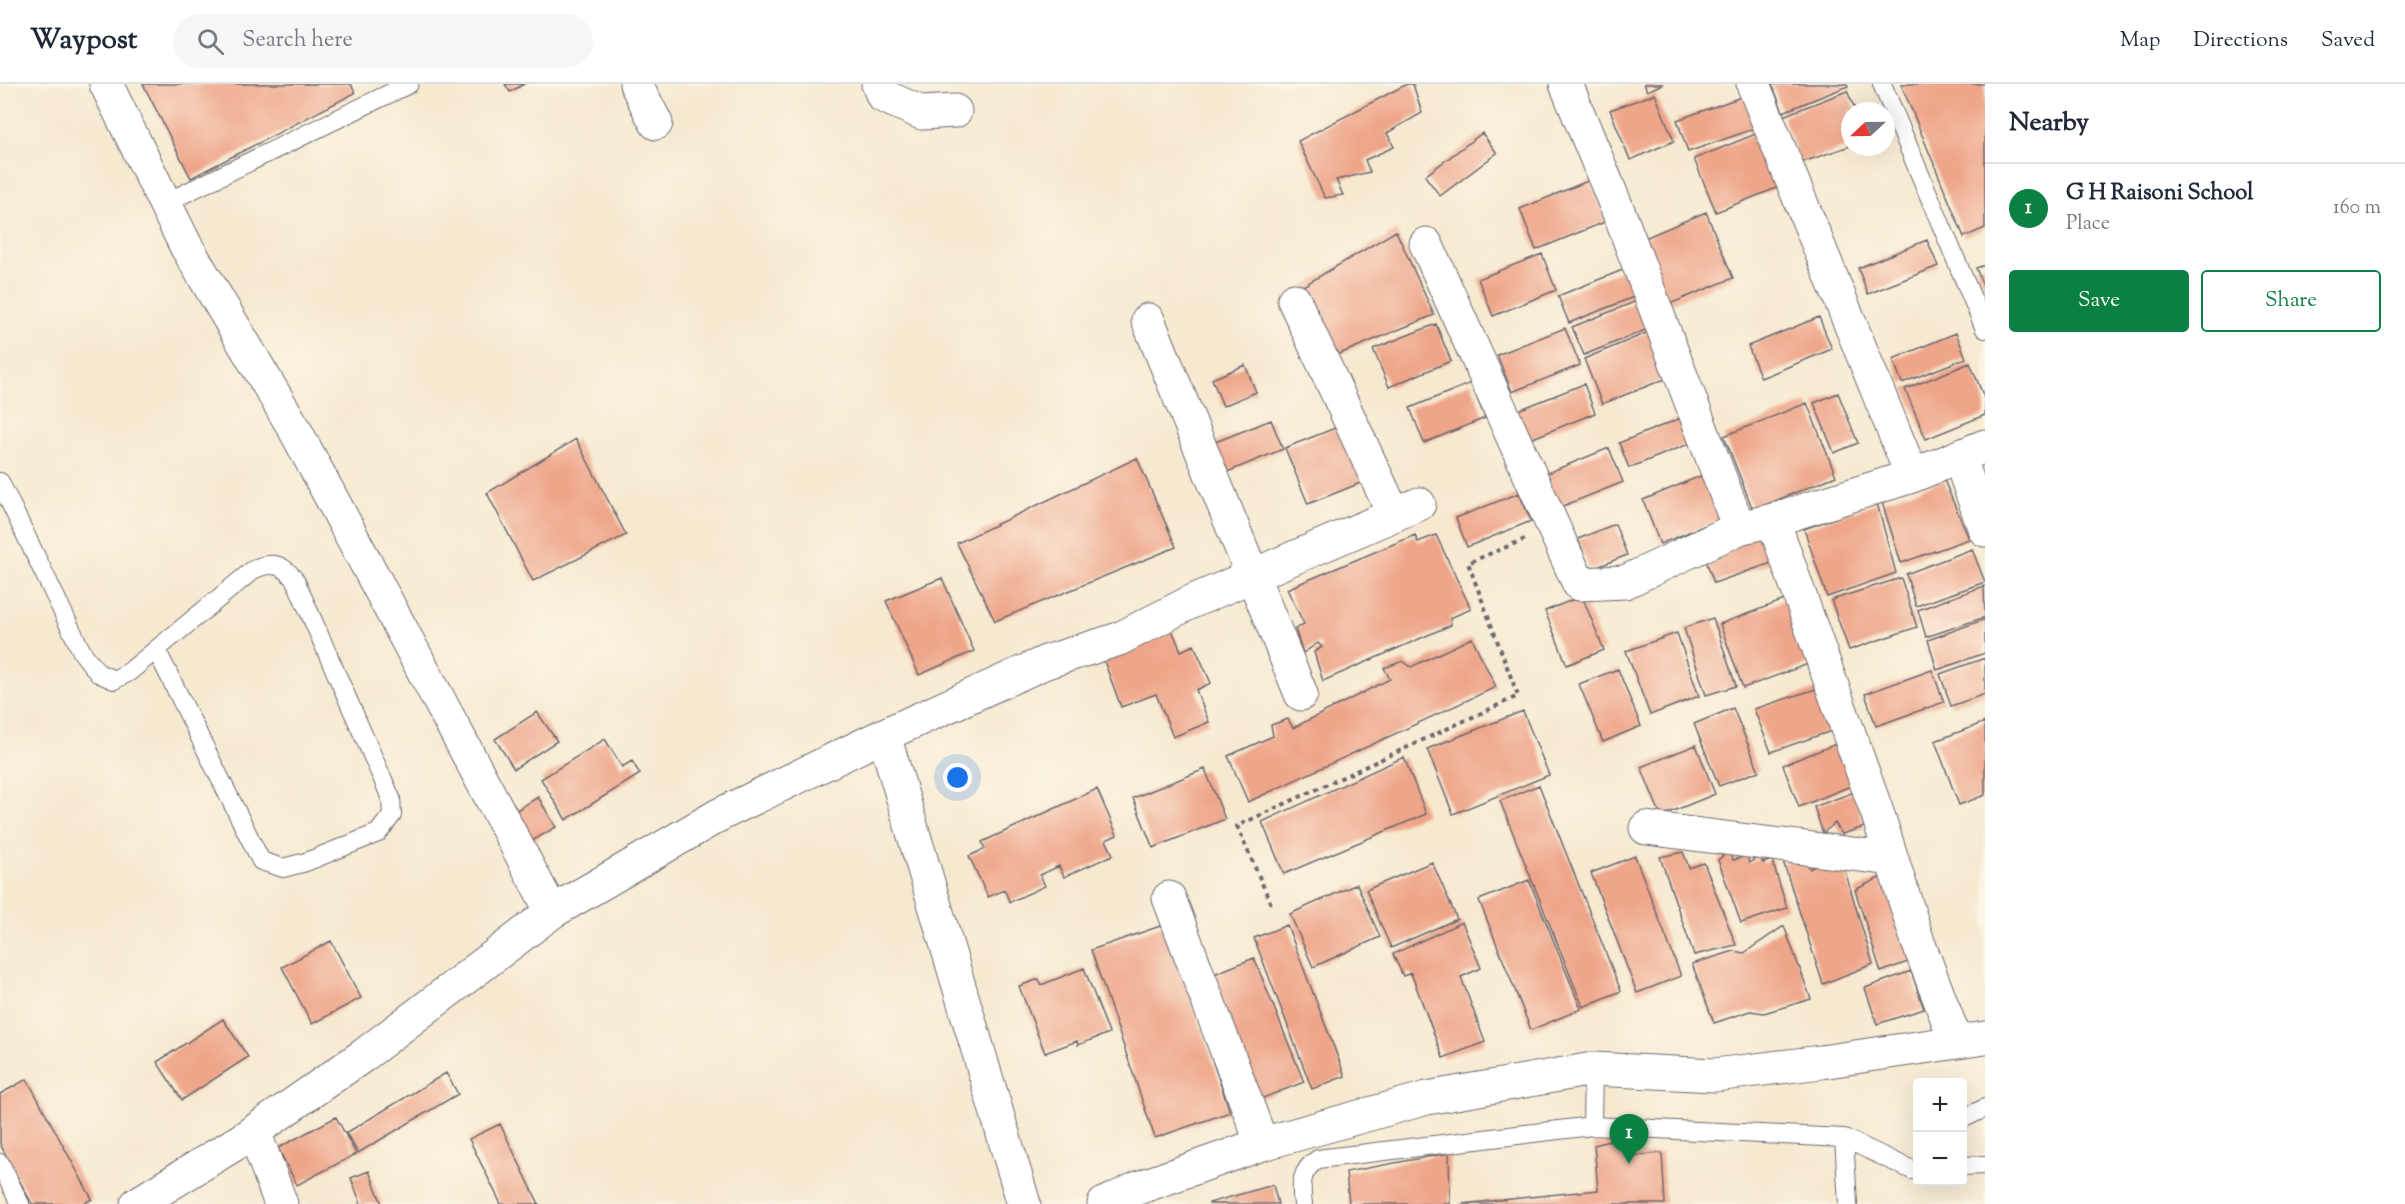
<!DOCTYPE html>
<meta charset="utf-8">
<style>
body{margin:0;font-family:"Sorts Mill Goudy",serif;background:#f6f6f7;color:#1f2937}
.controls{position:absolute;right:18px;bottom:18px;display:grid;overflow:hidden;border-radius:6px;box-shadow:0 6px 24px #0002}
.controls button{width:54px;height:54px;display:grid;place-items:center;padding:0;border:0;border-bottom:2px solid #e0e1e3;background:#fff;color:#1f2937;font:30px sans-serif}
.compass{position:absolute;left:1841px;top:18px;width:54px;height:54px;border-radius:50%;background:#fff;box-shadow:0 6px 24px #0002;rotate:248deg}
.you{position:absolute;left:958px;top:694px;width:21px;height:21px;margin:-15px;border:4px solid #fff;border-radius:50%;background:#1a73e8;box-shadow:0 0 0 9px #1a73e833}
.badge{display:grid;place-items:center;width:39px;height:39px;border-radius:50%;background:#0b8043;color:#fff;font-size:20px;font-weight:700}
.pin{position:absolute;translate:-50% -50px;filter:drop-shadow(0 2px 3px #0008)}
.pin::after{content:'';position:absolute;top:32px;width:21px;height:18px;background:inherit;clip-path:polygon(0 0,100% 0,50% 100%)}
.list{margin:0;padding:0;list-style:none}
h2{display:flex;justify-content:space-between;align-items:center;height:78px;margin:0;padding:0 24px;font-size:26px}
h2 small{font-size:20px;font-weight:400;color:#747a83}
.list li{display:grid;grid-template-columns:39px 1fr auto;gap:18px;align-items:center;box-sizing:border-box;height:90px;padding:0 24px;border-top:2px solid #e0e1e3}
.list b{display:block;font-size:22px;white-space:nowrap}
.list p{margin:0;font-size:20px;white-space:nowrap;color:#747a83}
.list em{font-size:20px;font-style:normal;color:#747a83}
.actions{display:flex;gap:12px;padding:18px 24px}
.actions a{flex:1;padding:14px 0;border:2px solid #0b8043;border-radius:6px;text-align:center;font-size:21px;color:#0b8043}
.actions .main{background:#0b8043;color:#fff}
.icon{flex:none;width:33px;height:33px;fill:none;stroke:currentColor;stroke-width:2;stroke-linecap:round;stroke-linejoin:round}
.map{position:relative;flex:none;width:1985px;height:1120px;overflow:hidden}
header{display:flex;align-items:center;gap:36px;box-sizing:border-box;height:84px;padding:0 30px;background:#fff;border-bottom:2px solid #e0e1e3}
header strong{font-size:28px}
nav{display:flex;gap:33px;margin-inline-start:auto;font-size:21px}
.search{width:420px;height:54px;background:#f6f6f7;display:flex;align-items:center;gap:15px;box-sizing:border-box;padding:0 21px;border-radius:33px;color:#747a83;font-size:22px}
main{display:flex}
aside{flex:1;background:#fff}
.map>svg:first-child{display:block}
.building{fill:#eea589}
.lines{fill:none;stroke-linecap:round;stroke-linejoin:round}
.service-casing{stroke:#6c686f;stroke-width:20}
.minor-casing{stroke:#6c686f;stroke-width:35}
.path{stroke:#6c686f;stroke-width:4;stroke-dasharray:4.5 4.5;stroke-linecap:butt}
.service{stroke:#fff;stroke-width:18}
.minor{stroke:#fff;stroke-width:33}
</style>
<header>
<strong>Waypost</strong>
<div class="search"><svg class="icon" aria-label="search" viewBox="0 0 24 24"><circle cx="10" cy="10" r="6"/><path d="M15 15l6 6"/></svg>Search here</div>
<nav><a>Map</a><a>Directions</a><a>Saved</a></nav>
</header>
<main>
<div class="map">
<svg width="1985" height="1120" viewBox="0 0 1985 1120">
<rect width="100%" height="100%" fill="#fcf5e5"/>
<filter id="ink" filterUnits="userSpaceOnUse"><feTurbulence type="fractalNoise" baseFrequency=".0167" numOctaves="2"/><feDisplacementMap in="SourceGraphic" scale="12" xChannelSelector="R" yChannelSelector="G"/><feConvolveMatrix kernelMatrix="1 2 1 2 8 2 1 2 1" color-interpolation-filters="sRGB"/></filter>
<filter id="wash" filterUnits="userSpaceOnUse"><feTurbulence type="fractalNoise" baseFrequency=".008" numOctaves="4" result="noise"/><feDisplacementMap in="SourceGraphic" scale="24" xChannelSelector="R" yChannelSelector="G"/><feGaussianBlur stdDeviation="1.35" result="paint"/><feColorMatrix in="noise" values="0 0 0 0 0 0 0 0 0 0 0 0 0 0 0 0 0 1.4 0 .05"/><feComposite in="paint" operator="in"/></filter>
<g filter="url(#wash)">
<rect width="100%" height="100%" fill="#f6e9d0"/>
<g id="blocks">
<path class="building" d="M 143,0 L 351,0 L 355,9 L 191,94 Z
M 505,0 L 524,0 L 510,8 Z
M 1407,0 L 1413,0 L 1422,29 L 1387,49 L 1394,63 L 1365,76 L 1370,88 L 1336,96 L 1343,111 L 1325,114 L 1298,57 Z
M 1644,0 L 1663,0 L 1647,7 Z
M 1772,0 L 1847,0 L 1848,2 L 1783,28 Z
M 1901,0 L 1985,0 L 1985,144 L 1964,153 Z
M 1847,7 L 1856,27 L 1850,27 L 1850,62 L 1800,79 L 1783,32 Z
M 1655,10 L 1674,57 L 1630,76 L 1610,26 Z
M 1744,12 L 1756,44 L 1688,68 L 1677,36 Z
M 1763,47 L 1784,101 L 1716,128 L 1694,75 Z
M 1482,49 L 1497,69 L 1440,112 L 1425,92 Z
M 1590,96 L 1607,137 L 1536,166 L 1520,125 Z
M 1706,128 L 1733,194 L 1667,221 L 1640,156 Z
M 1396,147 L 1434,231 L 1337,271 L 1303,202 Z
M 1927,156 L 1938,182 L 1868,210 L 1858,184 Z
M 1542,170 L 1556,206 L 1493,232 L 1478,195 Z
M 1985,181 L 1985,207 L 1976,184 Z
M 1630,183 L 1641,210 L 1569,239 L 1558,212 Z
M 1637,217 L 1648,245 L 1584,271 L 1572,243 Z
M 1819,233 L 1832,265 L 1761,294 L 1748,262 Z
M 1436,240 L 1451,277 L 1389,303 L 1373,265 Z
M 1565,244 L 1580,281 L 1512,308 L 1497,271 Z
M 1651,247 L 1670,293 L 1602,320 L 1584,275 Z
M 1956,249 L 1966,274 L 1902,299 L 1893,275 Z
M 1970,279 L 1985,316 L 1985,331 L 1926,355 L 1905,305 Z
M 1245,281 L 1256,308 L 1223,322 L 1212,295 Z
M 1471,299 L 1485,334 L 1424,359 L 1410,324 Z
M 1584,300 L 1595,329 L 1528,356 L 1516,327 Z
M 1838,309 L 1858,359 L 1834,369 L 1814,319 Z
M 1807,319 L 1836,392 L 1753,426 L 1724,352 Z
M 1681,334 L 1691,359 L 1629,384 L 1619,359 Z
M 1271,336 L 1283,365 L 1225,389 L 1213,359 Z
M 1340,342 L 1363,398 L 1308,420 L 1285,364 Z
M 576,355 L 626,451 L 533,497 L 487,409 Z
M 1609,364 L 1623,398 L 1558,424 L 1545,390 Z
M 1137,374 L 1176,463 L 995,537 L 957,459 Z
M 1710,388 L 1728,432 L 1660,460 L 1643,416 Z
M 1944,396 L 1969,455 L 1901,479 L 1882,418 Z
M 1519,409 L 1531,437 L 1467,463 L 1456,434 Z
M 1877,419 L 1896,489 L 1827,513 L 1804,445 Z
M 1615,440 L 1627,471 L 1590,486 L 1578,455 Z
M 1764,446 L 1777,477 L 1714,499 L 1703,468 Z
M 1415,451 L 1418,458 L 1436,451 L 1471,525 L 1450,534 L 1451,541 L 1323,597 L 1314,568 L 1322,563 L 1318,559 L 1303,569 L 1295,545 L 1304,540 L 1287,505 Z
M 1972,465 L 1985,498 L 1916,522 L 1906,490 Z
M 942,494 L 974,567 L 919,591 L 886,517 Z
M 1901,494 L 1917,543 L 1849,566 L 1831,516 Z
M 1984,502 L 1985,533 L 1926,553 L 1918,526 Z
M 1582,512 L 1604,566 L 1567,581 L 1545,527 Z
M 1787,515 L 1811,579 L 1743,604 L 1720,540 Z
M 1713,534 L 1736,602 L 1706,611 L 1684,544 Z
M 1985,535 L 1985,569 L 1937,586 L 1928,556 Z
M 1169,539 L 1181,567 L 1194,561 L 1211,599 L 1196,606 L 1209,638 L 1173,653 L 1156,610 L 1121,623 L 1103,574 Z
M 1677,549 L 1699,612 L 1650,631 L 1626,567 Z
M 1472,554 L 1496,603 L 1248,718 L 1228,672 L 1273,652 L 1271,641 L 1288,635 L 1293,644 L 1390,595 L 1384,584 L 1403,577 L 1411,583 Z
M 1985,574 L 1985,610 L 1951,622 L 1940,590 Z
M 1618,585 L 1641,642 L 1603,658 L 1579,600 Z
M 1932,586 L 1944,618 L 1876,642 L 1865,610 Z
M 1822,603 L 1840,644 L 1771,668 L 1754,625 Z
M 1733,624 L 1759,687 L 1719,702 L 1694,640 Z
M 1523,627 L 1549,691 L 1453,730 L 1427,665 Z
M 537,628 L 557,657 L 514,685 L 495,655 Z
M 1985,638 L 1985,711 L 1959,721 L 1935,657 Z
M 605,655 L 622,683 L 632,677 L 640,690 L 566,736 L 541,695 Z
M 1846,656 L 1863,697 L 1799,723 L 1783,681 Z
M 1696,661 L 1715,710 L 1661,732 L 1641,683 Z
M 1404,673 L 1426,730 L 1284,790 L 1262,738 Z
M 1205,685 L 1225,735 L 1153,764 L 1133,714 Z
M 1539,701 L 1621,907 L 1583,923 L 1500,717 Z
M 1097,705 L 1117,751 L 1106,756 L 1113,771 L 1064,793 L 1059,782 L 1040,791 L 1045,802 L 1010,818 L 1004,806 L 988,813 L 969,772 L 985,765 L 982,758 Z
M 1854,708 L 1864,743 L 1842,750 L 1835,739 L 1823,749 L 1814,723 Z
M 538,713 L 556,743 L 532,757 L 515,727 Z
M 1729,767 L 1733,776 L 1747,772 L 1749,779 L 1760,772 L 1763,779 L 1772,776 L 1787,824 L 1741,839 L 1718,776 Z
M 1683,768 L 1689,784 L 1704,779 L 1736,861 L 1694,871 L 1660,773 Z
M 1635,772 L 1681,892 L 1637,909 L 1591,789 Z
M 1829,773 L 1841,774 L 1873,880 L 1823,900 L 1783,777 L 1804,774 L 1810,785 Z
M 1432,778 L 1457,835 L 1391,864 L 1366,806 Z
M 1885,791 L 1913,876 L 1881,888 L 1855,806 Z
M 1529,796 L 1581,925 L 1531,946 L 1479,816 Z
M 1357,800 L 1380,853 L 1313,883 L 1290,830 Z
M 1462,838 L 1481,884 L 1461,893 L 1485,958 L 1443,974 L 1411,889 L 1403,892 L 1393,870 Z
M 1166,840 L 1230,1028 L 1155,1054 L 1091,866 Z
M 1287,841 L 1345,992 L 1312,1005 L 1254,854 Z
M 1784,842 L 1811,915 L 1764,929 L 1750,927 L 1714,939 L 1692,880 L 1734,867 L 1744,869 Z
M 331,857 L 361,914 L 312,940 L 282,883 Z
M 1254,874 L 1304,998 L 1258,1016 L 1209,892 Z
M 1084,884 L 1109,949 L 1078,961 L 1077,957 L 1045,969 L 1019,902 L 1039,895 L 1041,901 Z
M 1911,887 L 1924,925 L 1877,940 L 1865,904 Z
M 223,935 L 248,973 L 182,1016 L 157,978 Z
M 446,989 L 458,1010 L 358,1069 L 346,1049 Z
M 27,995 L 92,1115 L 83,1120 L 32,1120 L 0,1060 L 0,1010 Z
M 336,1033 L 356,1070 L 297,1101 L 278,1064 Z
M 500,1040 L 539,1120 L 501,1120 L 469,1055 Z
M 1628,1052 L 1631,1072 L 1662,1069 L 1665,1120 L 1461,1120 L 1598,1106 L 1594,1061 Z
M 1449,1069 L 1450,1120 L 1349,1120 L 1346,1088 Z
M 369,1087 L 382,1120 L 361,1120 L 351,1094 Z
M 1273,1101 L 1278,1120 L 1209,1120 L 1209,1119 Z"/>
</g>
</g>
<g filter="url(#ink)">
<use href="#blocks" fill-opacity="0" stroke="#6c686f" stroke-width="1.5"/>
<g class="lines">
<g class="service-casing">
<path id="service" d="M 1882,0 L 1985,245
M 165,119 L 409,0
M 0,398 L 82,568 L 98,589 L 114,596 L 129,588 L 253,486 C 272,476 285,481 296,498 L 391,714 L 392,731 L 378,749 L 306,778 L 283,784 L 261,777 L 156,565
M 1593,985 L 1592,1042 L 1844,1054 L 1848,1120
M 1962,1035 L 1985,1024
M 1844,1054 L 1912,1086 L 1918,1085
M 0,1079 L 20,1120
M 1962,1082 L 1985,1081
M 1303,1120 C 1300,1100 1301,1086 1318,1075 L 1592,1042"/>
</g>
<g class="minor-casing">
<path id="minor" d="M 106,0 L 186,162 L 294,344 L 552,828
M 636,0 L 656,39
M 878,0 L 883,12 L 922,29 L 955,27
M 1566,0 L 1621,134 L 1739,444
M 1753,0 L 1912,392
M 1426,160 L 1579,500 L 1625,498 L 1739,444 L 1773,436
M 1294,216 L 1394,431
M 1148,236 L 1301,610
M 1959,372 L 1985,446
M 884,651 L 1024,1120
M 1646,744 L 1892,775
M 1169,814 L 1262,1060
M 1956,958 L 1918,858 L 1878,731 L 1773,436 L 1912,392 L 1985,362
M 254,1047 L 281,1120
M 137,1120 L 243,1055 L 364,971 L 552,828 L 719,731 L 884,651 L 1046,578 L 1119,555 L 1191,518 L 1419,420
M 1104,1120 L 1138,1104 L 1262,1060 L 1427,1014 L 1593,985 L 1715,991 L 1821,978 L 1985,954"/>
</g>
<path class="path" d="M 1271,820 L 1237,742 L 1518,612 L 1468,479 L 1525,455"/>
<use href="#service" class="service"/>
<use href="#minor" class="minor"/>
</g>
</g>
</svg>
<div class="controls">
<button>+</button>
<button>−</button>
</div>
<svg class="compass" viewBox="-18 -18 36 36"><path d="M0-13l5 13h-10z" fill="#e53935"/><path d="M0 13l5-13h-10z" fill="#747a83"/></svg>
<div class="you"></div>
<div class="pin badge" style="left:1629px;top:1080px">1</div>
</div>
<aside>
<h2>Nearby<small></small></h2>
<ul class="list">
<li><span class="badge">1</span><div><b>G H Raisoni School</b><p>Place</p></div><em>160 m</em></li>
</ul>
<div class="actions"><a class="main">Save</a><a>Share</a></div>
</aside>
</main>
